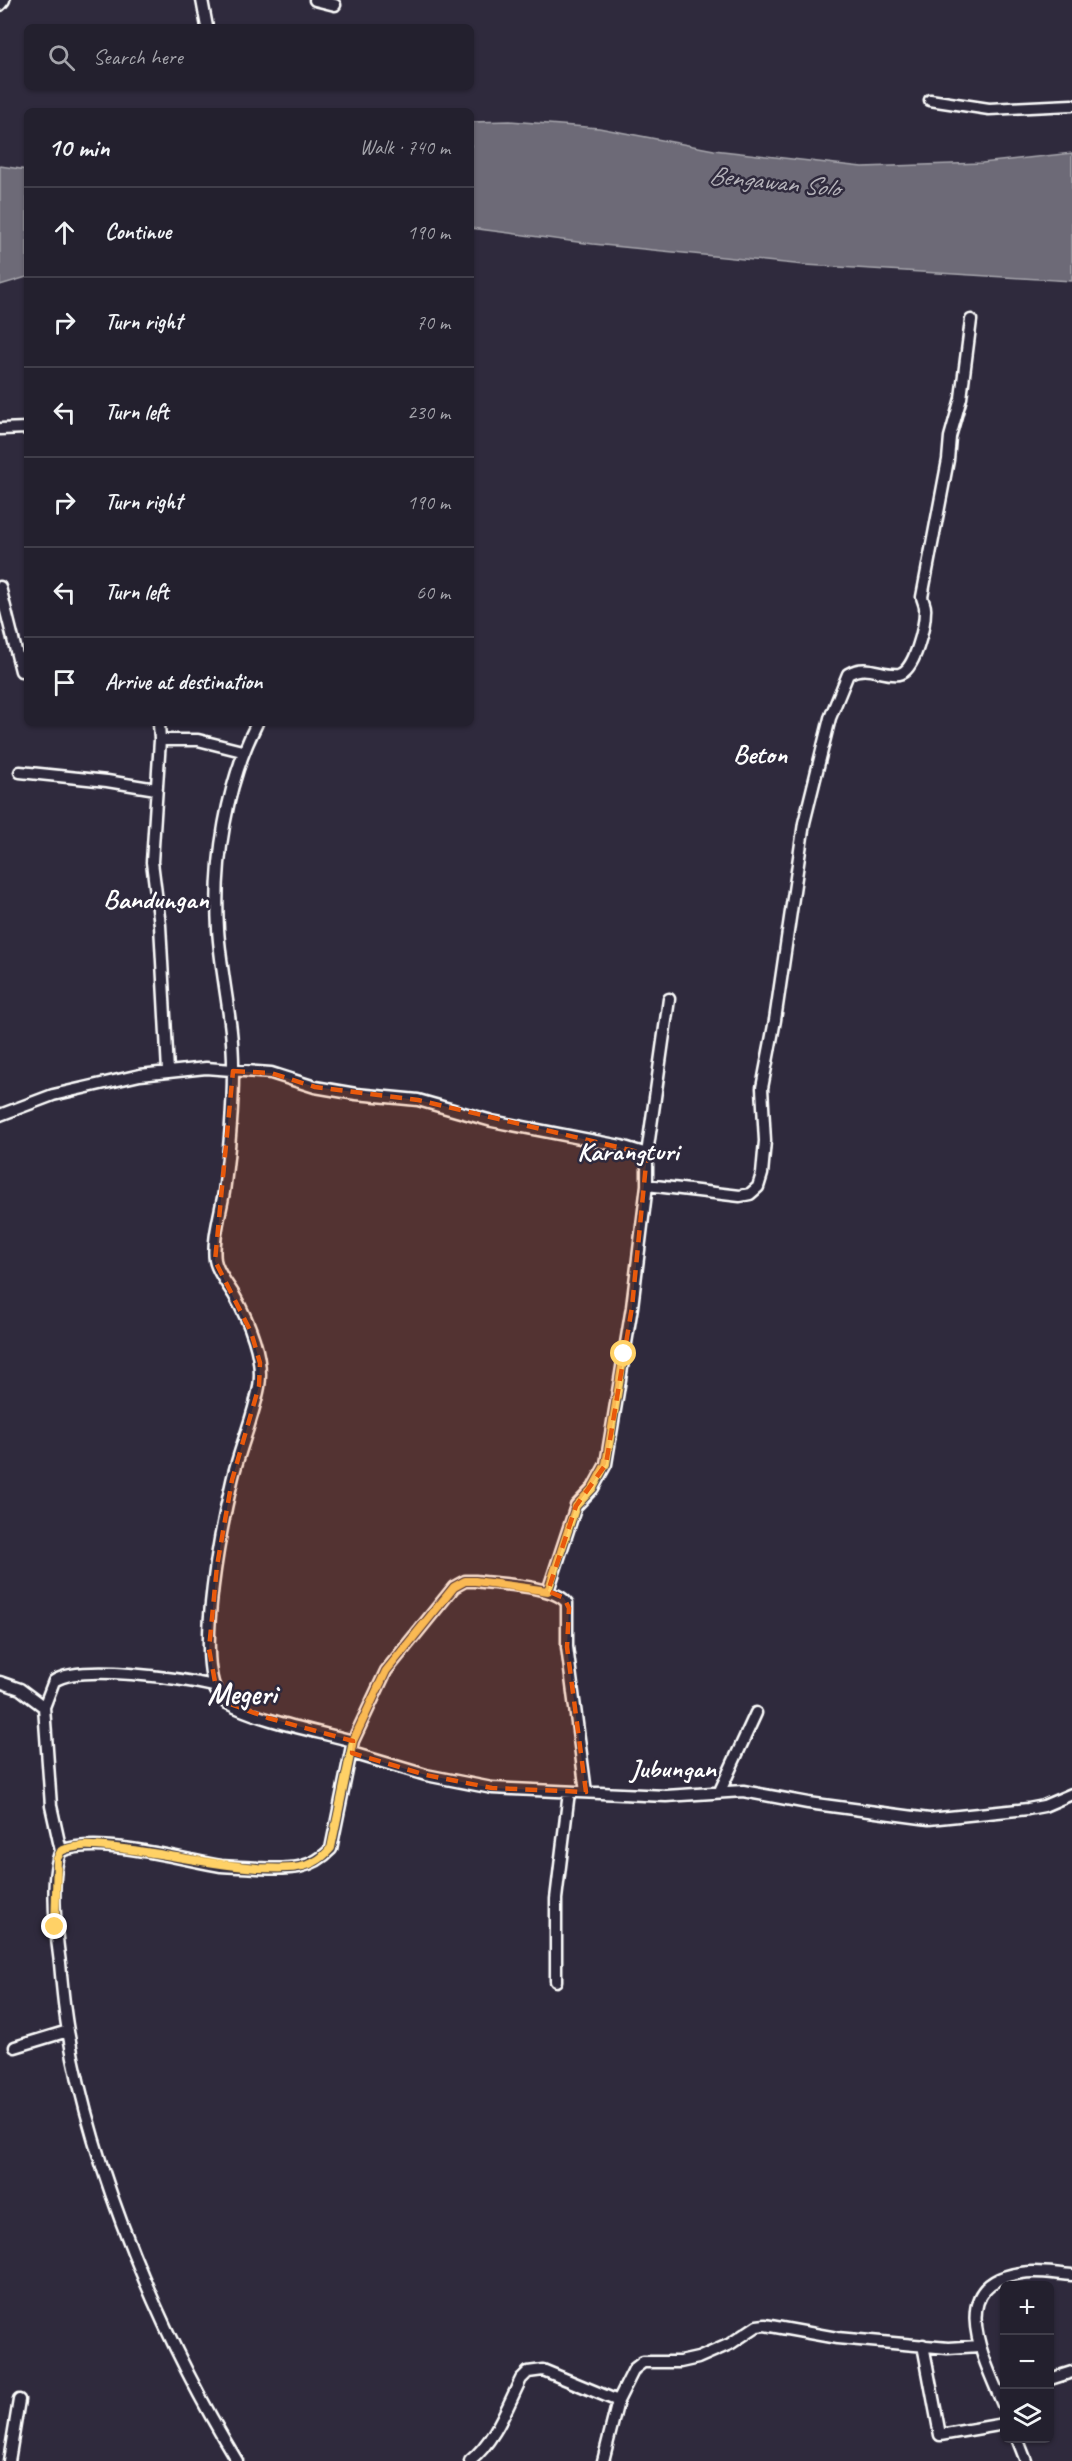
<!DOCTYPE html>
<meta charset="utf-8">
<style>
body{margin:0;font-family:Caveat,sans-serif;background:#2b2836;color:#f1f3f6}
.controls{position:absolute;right:18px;bottom:18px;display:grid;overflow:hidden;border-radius:9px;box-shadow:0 2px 4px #0004}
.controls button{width:54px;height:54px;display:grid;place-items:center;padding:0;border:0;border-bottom:2px solid #403e4a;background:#23202e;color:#f1f3f6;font:30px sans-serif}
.stop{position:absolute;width:18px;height:18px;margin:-14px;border:4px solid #ffd166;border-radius:50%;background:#fff}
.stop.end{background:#ffd166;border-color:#fff;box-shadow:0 2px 6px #0008}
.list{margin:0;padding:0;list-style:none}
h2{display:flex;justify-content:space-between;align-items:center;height:78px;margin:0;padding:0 24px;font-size:26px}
h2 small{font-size:20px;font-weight:400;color:#a3a3aa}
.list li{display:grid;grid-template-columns:39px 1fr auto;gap:18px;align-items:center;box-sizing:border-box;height:90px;padding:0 24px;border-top:2px solid #403e4a}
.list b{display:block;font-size:22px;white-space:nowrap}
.list em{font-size:20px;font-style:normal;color:#a3a3aa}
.icon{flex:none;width:33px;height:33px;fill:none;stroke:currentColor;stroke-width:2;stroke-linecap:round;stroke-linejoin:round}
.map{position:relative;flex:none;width:1072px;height:2461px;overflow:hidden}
.search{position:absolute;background:#23202e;box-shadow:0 2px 4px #0004;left:24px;top:24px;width:450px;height:66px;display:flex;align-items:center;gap:15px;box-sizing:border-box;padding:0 21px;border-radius:9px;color:#a3a3aa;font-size:22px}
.panel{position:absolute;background:#23202e;box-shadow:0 2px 4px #0004;left:24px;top:108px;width:450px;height:618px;border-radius:9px}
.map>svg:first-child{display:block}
.water{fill:#6d6a77;stroke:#a7a6ad;stroke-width:1.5}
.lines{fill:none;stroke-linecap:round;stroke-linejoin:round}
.minor-casing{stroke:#fff;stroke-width:15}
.minor{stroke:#2f2a3d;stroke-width:10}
.route{stroke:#ffd166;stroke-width:8}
.marked{fill:#e8590c;fill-opacity:0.2;stroke:#e8590c;stroke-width:4.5;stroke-dasharray:12 8;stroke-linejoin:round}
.labels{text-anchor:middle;stroke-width:5;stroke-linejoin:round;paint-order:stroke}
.water-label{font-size:26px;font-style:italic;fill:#b6b4bb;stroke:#2f2a3d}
.quarter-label{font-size:27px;font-weight:bold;fill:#fff;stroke:#2f2a3d}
.district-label{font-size:30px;font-weight:bold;fill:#fff;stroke:#2f2a3d}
</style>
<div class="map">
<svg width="1072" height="2461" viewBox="0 0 1072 2461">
<rect width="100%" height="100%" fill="#2f2a3d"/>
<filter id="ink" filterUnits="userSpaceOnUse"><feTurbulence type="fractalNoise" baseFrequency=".0167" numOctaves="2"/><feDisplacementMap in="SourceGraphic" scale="12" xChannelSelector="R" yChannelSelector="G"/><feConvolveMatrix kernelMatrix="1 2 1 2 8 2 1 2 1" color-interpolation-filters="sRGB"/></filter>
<g filter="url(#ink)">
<path class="water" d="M 510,121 L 599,128 L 714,150 L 862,167 L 982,163 L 1072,153 L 1072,281 L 805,265 L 593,244 L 471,228 L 471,122 Z
M 0,166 L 27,170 L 27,277 L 0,285 Z"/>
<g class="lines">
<g class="minor-casing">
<path id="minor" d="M 202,0 L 207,27
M 315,0 L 335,5
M 0,5 L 4,0
M 930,100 L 989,109 L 1072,105
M 0,429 L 27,428
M 0,587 L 21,671
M 159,723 L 160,740
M 257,723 C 226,784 214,862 218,929 C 221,977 234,1024 233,1072 C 233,1111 229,1153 224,1192 C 221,1211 212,1241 215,1260 C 217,1272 228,1285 234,1295 C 249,1321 264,1357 259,1387 C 253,1419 239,1450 232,1481 C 221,1528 197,1648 216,1691 C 218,1695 222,1701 227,1703 C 260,1721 316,1731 353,1741
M 20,772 L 107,781 L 156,789
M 168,1071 L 160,925 L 152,862 L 160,740 L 198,740 L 242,751
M 0,1115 L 53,1095 L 140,1075 L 206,1068 L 271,1073 L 315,1087 L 356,1094 L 418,1100 L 492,1121 L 621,1146 L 647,1154 L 647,1185 L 632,1307 L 606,1464 L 593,1488 L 576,1506 L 548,1591
M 647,1154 L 669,999
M 647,1185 L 740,1196 L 750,1194 L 758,1187 L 762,1174 L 765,1141 L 762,1088 L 775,1020 L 804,823 L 830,718 L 848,674 C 867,663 881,676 899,674 C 915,671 925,625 925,611 C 926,606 923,602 922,597 L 948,460 L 950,437 L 961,398 L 971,320
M 0,1682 L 20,1689 L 44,1707 L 51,1806 L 61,1851
M 44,1707 L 54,1681 C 80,1663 182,1679 214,1686
M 352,1753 L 426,1775 L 492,1788 L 666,1796 L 743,1791 L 808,1803 L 929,1819 L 1028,1809 L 1044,1806 L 1072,1794
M 720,1791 L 756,1713
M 556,1981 L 556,1899 L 569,1792
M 15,2047 L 68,2031
M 923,2345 L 940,2435 L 1004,2424
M 1050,2379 L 1072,2372
M 1004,2407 C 985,2361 943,2284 1021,2273 C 1038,2270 1055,2274 1072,2275
M 1017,2438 L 1026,2461
M 9,2461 L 19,2400
M 237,2461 C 161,2336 93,2175 68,2031 C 64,2009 62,1986 60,1963 C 56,1934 49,1877 61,1851 C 99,1836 180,1859 221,1866 C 233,1867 246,1867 258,1868 C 287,1869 310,1871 331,1849 L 353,1741 L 386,1671 L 454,1587 L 465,1581 L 475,1581 C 497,1584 554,1585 567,1603 L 567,1647 L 586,1792
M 470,2461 C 495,2441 507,2407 521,2379 L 528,2372 L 543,2370 L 618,2401
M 603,2461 L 618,2401 L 634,2369 L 643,2362 L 680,2362 L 698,2358 L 730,2344 L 757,2326 L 765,2325 L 837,2338 L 948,2348 L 979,2346"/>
</g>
<use href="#minor" class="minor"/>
</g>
</g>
<g class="lines" filter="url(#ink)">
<path class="route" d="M 55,1927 L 57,1859 L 61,1851 C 79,1843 97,1846 116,1848 C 164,1853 210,1865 258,1868 C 274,1868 289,1870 304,1866 C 316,1863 323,1857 331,1848 L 353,1741 L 386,1671 L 454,1587 L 465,1581 L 475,1581 L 548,1591 L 576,1506 L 593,1488 L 606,1464 L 624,1354"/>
</g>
<path class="marked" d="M 233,1071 L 271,1073 L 315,1087 L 418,1100 L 647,1154 L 632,1307 L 606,1464 L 576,1506 L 548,1591 L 564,1598 L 569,1608 L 567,1647 L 586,1792 L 492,1788 L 426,1775 L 352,1753 L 353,1741 L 268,1718 L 225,1702 L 217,1693 L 209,1649 L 217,1566 L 232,1480 L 259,1386 L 260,1363 L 251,1332 L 215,1261 Z"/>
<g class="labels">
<g class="water-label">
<text transform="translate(774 181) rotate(6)" y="9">Bengawan Solo</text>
</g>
<g class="quarter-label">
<text x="760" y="763">Beton</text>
<text x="156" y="908">Bandungan</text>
<text x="628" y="1160">Karangturi</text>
<text x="673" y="1777">Jubungan</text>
</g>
<g class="district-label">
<text x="242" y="1704">Megeri</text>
</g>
</g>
</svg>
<div class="controls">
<button>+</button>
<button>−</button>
<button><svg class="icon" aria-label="layers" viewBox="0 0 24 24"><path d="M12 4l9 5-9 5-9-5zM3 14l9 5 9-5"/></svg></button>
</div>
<div class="stop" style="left:624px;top:1354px"></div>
<div class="stop end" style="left:55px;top:1927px"></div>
<div class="search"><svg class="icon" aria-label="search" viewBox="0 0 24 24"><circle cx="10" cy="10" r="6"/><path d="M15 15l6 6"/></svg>Search here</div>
<section class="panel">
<h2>10 min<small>Walk · 740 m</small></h2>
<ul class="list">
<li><svg class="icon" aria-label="ahead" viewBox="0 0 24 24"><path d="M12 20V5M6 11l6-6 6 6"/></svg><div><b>Continue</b></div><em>190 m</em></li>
<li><svg class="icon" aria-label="right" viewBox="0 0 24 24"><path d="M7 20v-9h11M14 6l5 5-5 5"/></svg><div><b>Turn right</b></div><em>70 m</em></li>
<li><svg class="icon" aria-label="left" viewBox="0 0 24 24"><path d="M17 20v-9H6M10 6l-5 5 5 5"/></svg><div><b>Turn left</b></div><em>230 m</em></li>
<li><svg class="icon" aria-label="right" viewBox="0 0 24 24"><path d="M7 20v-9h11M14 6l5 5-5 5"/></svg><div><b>Turn right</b></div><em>190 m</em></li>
<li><svg class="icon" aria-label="left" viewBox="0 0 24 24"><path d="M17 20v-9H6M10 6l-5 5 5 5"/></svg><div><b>Turn left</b></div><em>60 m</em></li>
<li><svg class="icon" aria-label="arrive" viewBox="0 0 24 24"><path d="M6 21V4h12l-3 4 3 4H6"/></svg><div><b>Arrive at destination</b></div></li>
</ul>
</section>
</div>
